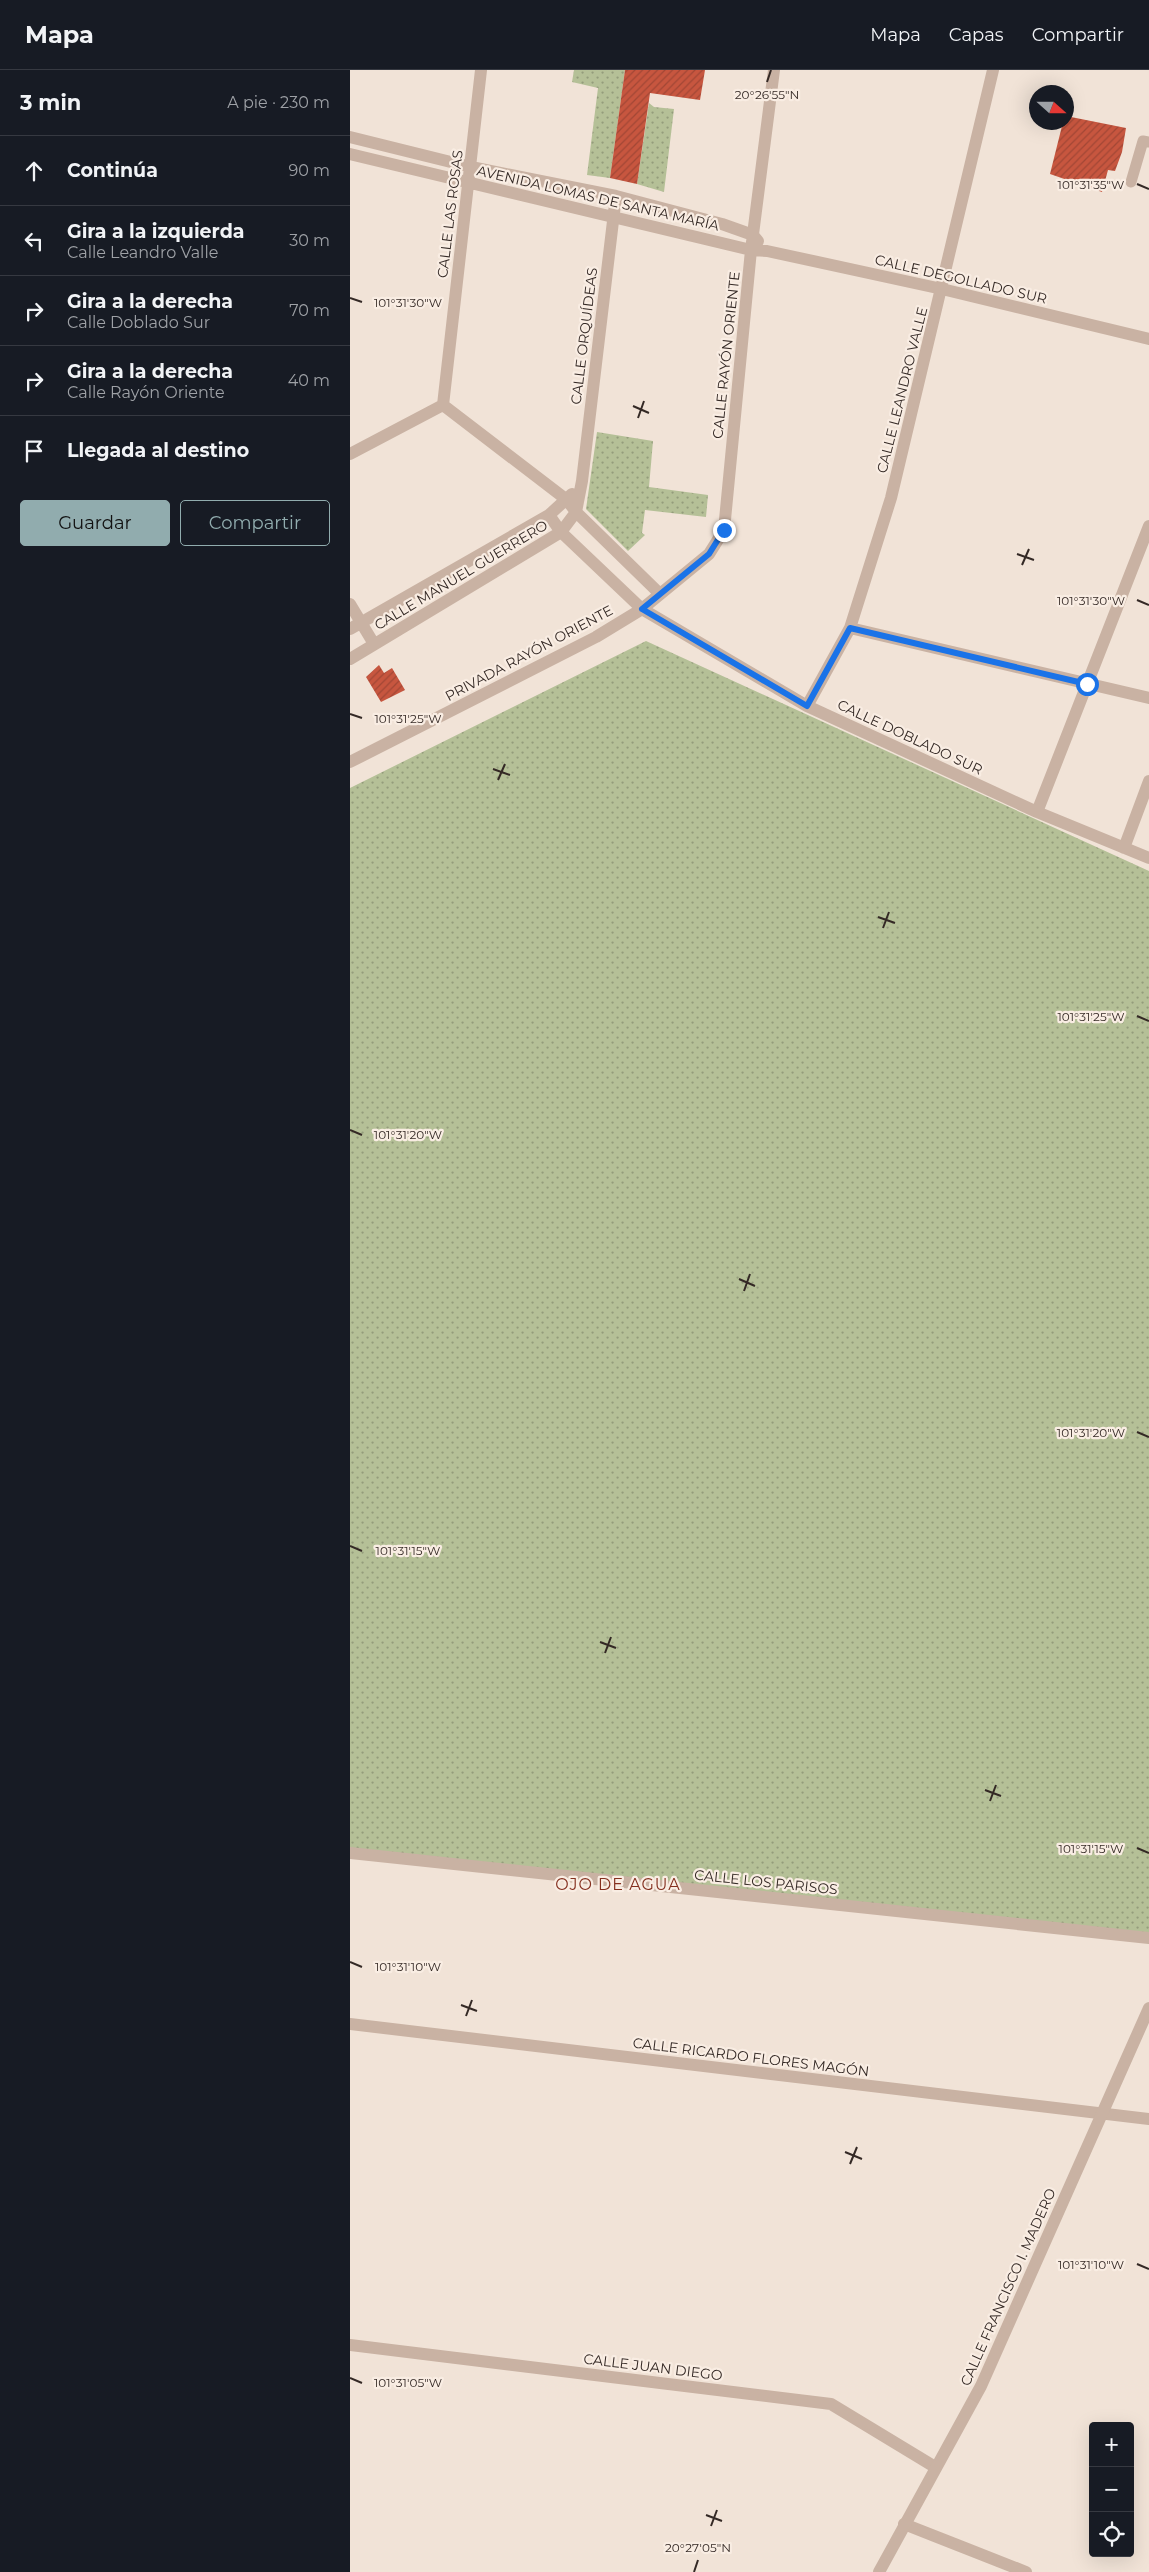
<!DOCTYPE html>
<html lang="es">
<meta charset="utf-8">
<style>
body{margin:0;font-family:Montserrat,sans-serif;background:#242831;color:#f1f3f6}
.controls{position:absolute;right:15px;bottom:15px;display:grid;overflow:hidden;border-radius:5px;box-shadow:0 5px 20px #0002}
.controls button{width:45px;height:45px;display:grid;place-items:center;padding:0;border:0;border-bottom:1px solid #363941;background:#171b24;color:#f1f3f6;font:25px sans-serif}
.compass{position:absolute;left:679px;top:15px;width:45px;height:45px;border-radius:50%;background:#171b24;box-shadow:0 5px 20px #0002;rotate:111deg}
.stop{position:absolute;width:15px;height:15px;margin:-11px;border:4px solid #1a73e8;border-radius:50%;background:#fff}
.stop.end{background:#1a73e8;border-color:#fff;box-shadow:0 1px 5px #0008}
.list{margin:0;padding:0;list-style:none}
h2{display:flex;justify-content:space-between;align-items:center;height:65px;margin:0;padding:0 20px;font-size:21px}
h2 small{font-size:16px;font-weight:400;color:#9ea1a6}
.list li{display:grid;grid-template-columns:32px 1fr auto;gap:15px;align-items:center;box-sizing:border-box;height:70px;padding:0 20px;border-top:1px solid #363941}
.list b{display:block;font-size:19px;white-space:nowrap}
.list p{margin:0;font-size:16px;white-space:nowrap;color:#9ea1a6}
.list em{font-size:16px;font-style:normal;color:#9ea1a6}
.actions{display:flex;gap:10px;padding:15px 20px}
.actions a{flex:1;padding:11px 0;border:1px solid #91acae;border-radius:5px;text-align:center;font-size:18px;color:#91acae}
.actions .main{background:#91acae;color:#111}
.icon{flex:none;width:28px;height:28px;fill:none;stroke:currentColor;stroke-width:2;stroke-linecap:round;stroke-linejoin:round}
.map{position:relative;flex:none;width:799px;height:2502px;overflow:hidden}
header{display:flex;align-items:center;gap:30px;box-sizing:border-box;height:70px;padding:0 25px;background:#171b24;border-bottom:1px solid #363941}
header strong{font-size:24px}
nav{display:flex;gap:28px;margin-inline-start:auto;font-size:18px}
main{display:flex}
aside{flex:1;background:#171b24}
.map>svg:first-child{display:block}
.grass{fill:url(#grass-dots)}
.building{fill:url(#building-hatch)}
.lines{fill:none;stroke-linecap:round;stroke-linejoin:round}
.service{stroke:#c9b2a3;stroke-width:11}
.minor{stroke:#c9b2a3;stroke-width:12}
.tertiary{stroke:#c9b2a3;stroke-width:12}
.route{stroke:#1a73e8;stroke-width:6}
.ticks{fill:none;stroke:#342925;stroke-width:2}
.labels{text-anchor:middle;stroke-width:4.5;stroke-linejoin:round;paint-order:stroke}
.street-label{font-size:14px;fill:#342925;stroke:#f9ede3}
.quarter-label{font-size:16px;letter-spacing:1px;fill:#842f1e;stroke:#f9ede3}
.ticks-label{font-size:12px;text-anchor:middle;fill:#342925;stroke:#f9ede3;stroke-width:4.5;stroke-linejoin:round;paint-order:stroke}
</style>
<header>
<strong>Mapa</strong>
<nav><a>Mapa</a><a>Capas</a><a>Compartir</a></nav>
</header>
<main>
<aside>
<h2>3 min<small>A pie · 230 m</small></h2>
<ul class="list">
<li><svg class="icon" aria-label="ahead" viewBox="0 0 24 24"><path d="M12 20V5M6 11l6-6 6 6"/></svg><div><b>Continúa</b></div><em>90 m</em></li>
<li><svg class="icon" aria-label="left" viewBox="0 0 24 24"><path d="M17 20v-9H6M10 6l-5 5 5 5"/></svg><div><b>Gira a la izquierda</b><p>Calle Leandro Valle</p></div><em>30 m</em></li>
<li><svg class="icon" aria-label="right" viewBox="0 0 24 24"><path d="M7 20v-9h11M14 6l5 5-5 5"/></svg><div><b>Gira a la derecha</b><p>Calle Doblado Sur</p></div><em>70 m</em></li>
<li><svg class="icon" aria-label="right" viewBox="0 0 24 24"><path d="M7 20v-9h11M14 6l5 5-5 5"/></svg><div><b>Gira a la derecha</b><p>Calle Rayón Oriente</p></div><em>40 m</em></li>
<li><svg class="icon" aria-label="arrive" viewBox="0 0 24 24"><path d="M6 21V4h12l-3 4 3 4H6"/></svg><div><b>Llegada al destino</b></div></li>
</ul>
<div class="actions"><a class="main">Guardar</a><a>Compartir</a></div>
</aside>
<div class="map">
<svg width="799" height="2502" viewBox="0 0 799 2502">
<defs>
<pattern id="grass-dots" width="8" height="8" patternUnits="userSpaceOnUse" patternTransform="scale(1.25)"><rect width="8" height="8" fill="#b5c097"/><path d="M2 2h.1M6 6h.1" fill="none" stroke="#949c7b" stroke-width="1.8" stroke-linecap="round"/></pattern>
<pattern id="building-hatch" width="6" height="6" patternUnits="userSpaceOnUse" patternTransform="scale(1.25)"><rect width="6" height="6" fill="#c7563f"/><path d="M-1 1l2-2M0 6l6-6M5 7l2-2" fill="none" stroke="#a24735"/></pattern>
</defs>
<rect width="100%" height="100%" fill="#f1e3d7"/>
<path class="grass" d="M 224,0 L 275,0 L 260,108 L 237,105 L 248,18 L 222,12 Z
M 299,33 L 304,37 L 324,39 L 314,122 L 287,114 Z
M 247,362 L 303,371 L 299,417 L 358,425 L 356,447 L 295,440 L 292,463 L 295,465 L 278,481 L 236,439 Z
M 296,571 L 799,801 L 799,1866 L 0,1780 L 0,718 Z"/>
<path class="building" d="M 275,0 L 355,0 L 350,30 L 300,23 L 287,114 L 260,108 Z
M 716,46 L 776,58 L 772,82 L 765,101 L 758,100 L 752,122 L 700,104 L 713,52 L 716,52 Z
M 29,595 L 34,603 L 42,598 L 55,620 L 31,632 L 16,607 Z"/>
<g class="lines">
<path class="service" d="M 781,112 L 793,71 L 799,72"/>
<path class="minor" d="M 0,67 L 121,97 L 266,126 L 372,154 L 403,165 L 408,171
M 0,84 L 401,180 L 417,181 L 592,219 L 799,269
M 93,335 L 131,0
M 93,335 L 217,430 L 226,442 L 310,524
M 0,384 L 93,335
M 199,445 L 211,462 L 292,539 L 457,636 L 687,742 L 799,788
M 0,534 L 24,574
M 500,558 L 799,628
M 0,559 L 199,445 L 222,424
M 0,589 L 211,462 L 226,442 L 232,411 L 266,126
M 457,636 L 500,558 L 541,428 L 643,0
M 0,692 L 246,567 L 292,539 L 359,484 L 374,460 L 401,180 L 424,0
M 687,742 L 799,456
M 774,778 L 799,711
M 0,1783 L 799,1868
M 0,1954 L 799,2049
M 0,2275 L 481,2334 L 585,2397
M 554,2454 L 676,2502"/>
<path class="tertiary" d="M 529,2502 L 631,2316 L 799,1938"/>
</g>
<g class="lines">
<path class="route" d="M 374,460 L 359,484 L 292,539 L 457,636 L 500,558 L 737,614"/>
</g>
<path class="ticks" d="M 417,12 L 421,0M 787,114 L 799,119M 0,228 L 12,232M 283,336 L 299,343M 288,348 L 294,331M 667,484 L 684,490M 672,495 L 679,479M 787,530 L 799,535M 0,644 L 12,648M 143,699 L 160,705M 148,710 L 155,694M 528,847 L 545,853M 533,858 L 539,842M 787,946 L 799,951M 0,1060 L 12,1065M 389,1209 L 405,1216M 394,1221 L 400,1204M 787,1362 L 799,1367M 0,1476 L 12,1481M 250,1572 L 266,1578M 255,1583 L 261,1567M 635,1720 L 651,1726M 640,1731 L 646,1715M 787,1778 L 799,1783M 0,1892 L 12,1897M 111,1935 L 127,1941M 116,1946 L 122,1930M 495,2082 L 512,2089M 500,2094 L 507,2077M 787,2194 L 799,2199M 0,2308 L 12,2313M 356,2445 L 372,2451M 361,2456 L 367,2440M 344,2502 L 348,2490"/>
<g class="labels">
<g class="street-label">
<text transform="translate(248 128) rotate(13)" y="5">AVENIDA LOMAS DE SANTA MARÍA</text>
<text transform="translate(100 144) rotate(-83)" y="5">CALLE LAS ROSAS</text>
<text transform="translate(611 209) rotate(13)" y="5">CALLE DEGOLLADO SUR</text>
<text transform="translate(234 266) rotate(-83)" y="5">CALLE ORQUÍDEAS</text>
<text transform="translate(376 285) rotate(-84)" y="5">CALLE RAYÓN ORIENTE</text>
<text transform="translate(552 320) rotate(-76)" y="5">CALLE LEANDRO VALLE</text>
<text transform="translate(111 505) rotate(-31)" y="5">CALLE MANUEL GUERRERO</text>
<text transform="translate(179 583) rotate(-28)" y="5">PRIVADA RAYÓN ORIENTE</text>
<text transform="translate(560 667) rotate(25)" y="5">CALLE DOBLADO SUR</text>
<text transform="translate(416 1812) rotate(6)" y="5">CALLE LOS PARISOS</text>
<text transform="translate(401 1987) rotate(7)" y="5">CALLE RICARDO FLORES MAGÓN</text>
<text transform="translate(658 2217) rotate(-66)" y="5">CALLE FRANCISCO I. MADERO</text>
<text transform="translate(303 2297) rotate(7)" y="5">CALLE JUAN DIEGO</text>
</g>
<g class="quarter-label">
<text x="268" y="1820">OJO DE AGUA</text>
</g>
</g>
<g class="ticks-label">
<text x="417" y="29">20°26'55"N</text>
<text x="741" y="119">101°31'35"W</text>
<text x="58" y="237">101°31'30"W</text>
<text x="741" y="535">101°31'30"W</text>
<text x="58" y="653">101°31'25"W</text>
<text x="741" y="951">101°31'25"W</text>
<text x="58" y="1069">101°31'20"W</text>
<text x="741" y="1367">101°31'20"W</text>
<text x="58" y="1485">101°31'15"W</text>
<text x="741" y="1783">101°31'15"W</text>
<text x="58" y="1901">101°31'10"W</text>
<text x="741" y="2199">101°31'10"W</text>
<text x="58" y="2317">101°31'05"W</text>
<text x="348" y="2482">20°27'05"N</text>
</g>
</svg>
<div class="controls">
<button>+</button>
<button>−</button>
<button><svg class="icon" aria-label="locate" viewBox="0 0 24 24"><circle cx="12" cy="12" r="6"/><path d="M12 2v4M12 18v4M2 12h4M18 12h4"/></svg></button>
</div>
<svg class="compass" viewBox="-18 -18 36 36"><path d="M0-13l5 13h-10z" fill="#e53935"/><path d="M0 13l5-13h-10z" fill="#9ea1a6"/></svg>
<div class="stop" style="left:737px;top:614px"></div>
<div class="stop end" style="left:374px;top:460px"></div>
</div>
</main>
